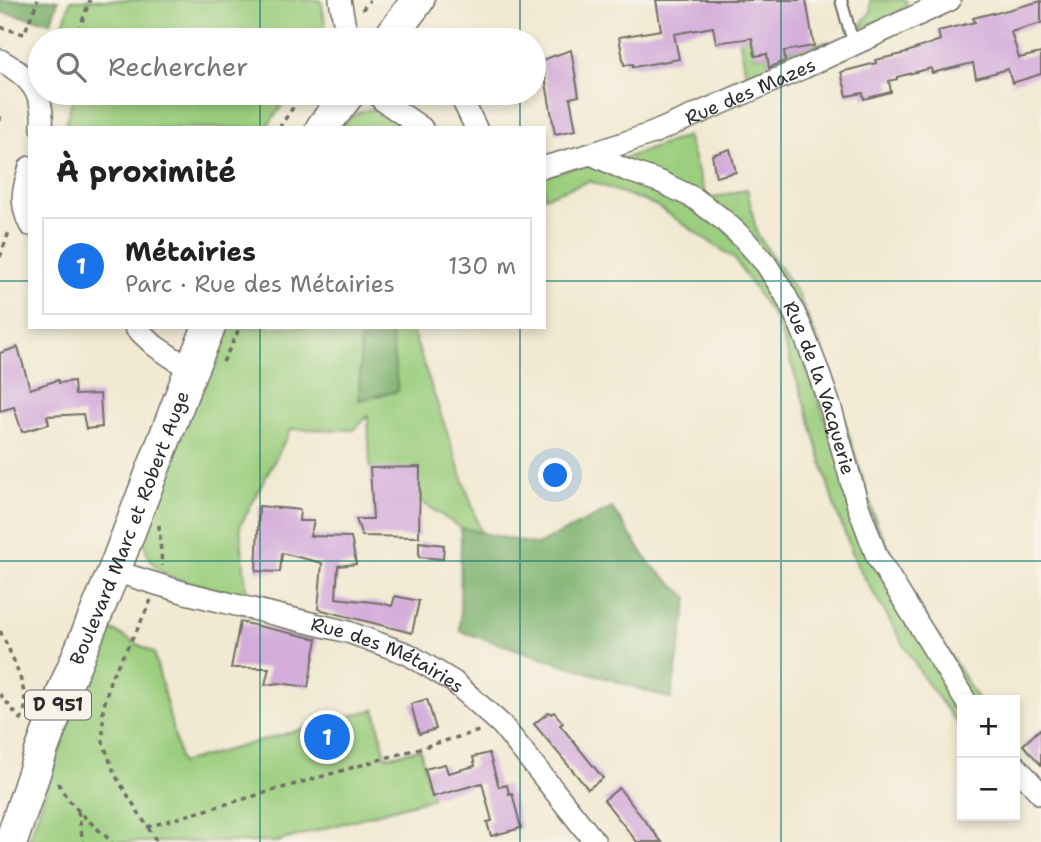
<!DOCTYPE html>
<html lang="fr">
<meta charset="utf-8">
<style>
body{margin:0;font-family:"Shantell Sans",sans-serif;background:#f2f2f2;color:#222}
.controls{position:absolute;right:21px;bottom:21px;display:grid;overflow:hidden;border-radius:0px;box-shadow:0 4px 10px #0003}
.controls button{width:63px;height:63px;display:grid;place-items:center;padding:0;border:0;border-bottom:2px solid #e0e0e0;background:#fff;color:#222;font:35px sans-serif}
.you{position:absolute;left:556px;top:476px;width:24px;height:24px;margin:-18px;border:5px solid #fff;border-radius:50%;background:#1a73e8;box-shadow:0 0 0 10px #1a73e833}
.badge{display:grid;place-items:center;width:46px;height:46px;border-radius:50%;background:#1a73e8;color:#fff;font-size:23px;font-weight:700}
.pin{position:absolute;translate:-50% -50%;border:4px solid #fff;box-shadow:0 2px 7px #0006}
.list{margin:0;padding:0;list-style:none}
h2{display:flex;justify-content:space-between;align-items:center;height:91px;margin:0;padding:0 28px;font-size:30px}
h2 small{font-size:23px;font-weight:400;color:#767676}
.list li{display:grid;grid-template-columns:46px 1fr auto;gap:21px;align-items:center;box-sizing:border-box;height:98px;margin:0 14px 14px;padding:0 14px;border:2px solid #e0e0e0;border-radius:0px}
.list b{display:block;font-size:26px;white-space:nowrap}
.list p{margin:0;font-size:23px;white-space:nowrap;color:#767676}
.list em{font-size:23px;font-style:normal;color:#767676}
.icon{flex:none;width:38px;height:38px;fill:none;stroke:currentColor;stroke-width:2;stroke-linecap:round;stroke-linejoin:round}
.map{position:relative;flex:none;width:1041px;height:842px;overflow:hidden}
.search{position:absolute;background:#fff;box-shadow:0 4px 10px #0003;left:28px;top:28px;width:518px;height:77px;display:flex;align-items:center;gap:18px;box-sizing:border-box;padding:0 24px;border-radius:38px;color:#767676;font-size:26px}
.panel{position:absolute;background:#fff;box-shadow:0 4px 10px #0003;left:28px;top:126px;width:518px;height:203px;border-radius:0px}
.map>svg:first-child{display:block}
.green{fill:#9bce7e;stroke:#637c54;stroke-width:2}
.forest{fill:#7cb16d;stroke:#546e4c;stroke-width:2}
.building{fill:#d3acda}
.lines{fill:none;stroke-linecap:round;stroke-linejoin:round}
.service-casing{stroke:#706e65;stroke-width:14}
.minor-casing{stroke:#706e65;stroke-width:24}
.primary-casing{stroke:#706e65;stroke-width:35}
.path{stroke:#706e65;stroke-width:3.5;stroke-dasharray:5 5;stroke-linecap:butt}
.service{stroke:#fff;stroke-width:10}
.minor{stroke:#fff;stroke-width:21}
.primary{stroke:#fff;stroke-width:32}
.grid{fill:none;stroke:#0f766e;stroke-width:2;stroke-opacity:0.55}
.labels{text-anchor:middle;stroke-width:5;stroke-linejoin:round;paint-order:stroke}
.shield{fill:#f7f3e8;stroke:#686764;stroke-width:2}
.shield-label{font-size:18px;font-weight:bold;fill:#2b2b2b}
.street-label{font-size:19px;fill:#2b2b2b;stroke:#f7f3e8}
</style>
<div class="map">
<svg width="1041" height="842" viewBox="0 0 1041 842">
<rect width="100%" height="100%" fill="#f7f3e8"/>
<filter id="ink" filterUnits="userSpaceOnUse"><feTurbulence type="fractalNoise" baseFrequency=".0143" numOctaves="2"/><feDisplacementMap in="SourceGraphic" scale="14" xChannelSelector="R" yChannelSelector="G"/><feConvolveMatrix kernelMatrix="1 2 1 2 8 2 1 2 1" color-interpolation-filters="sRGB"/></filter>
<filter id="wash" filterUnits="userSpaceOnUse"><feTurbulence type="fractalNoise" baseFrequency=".00686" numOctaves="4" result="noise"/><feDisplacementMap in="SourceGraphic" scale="28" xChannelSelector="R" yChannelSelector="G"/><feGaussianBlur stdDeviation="1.57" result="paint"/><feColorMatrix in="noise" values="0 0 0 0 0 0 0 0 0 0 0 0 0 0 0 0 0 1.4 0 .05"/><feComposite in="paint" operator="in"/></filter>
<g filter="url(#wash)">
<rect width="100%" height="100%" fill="#f1e9d2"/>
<path class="green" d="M 71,0 L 321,0 L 328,40 L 58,40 Z
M 732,0 L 745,0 L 755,56 L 828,42 L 785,62 L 784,53 L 768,56 L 769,69 L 761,73 L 746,75 Z
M 870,0 L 906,0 L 907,1 L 905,9 L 862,28 L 863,21 L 871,12 Z
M 70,93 L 291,93 L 266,128 L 65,128 L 72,100 Z
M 376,109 L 386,113 L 406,128 L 341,128 C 352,115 359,110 376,109 Z
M 687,136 L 705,194 L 709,198 L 714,198 L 747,189 L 757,234 L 798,294 L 824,355 L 876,522 L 915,599 L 978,700 L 970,700 L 898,583 L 847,456 L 758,249 L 619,160 Z
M 584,165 L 607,168 L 714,217 L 779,291 L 843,469 L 962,704 L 962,730 L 923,677 L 857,565 L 834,505 L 809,417 L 785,345 L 776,321 L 734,258 L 655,205 L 590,181 L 544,197 L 544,176 Z
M 222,327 L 361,327 L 360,400 L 397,391 L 390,327 L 411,327 L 481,532 L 461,528 L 370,468 L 368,416 L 354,430 L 291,429 L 240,526 L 247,596 C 232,593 218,590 204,586 C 171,579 147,573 143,535 Z
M 108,628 L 154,653 L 181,763 L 375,709 L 386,757 L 420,749 L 432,798 L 276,842 L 28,842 L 73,712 Z"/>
<path class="forest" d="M 0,0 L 58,0 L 51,22 L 0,12 Z
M 361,327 L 390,327 L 398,391 L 359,400 Z
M 612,508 L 650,564 L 688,598 L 671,699 L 460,631 L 461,528 L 537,545 Z"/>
<g id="blocks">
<path class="building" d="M 656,0 L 806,0 L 814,46 L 784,51 L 785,61 L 769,68 L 767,54 L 755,56 L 752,38 L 716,43 L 713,27 L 674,34 L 679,59 L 633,67 L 633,64 L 624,65 L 619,37 L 661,30 Z
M 1041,1 L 1041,23 L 1011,32 L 1019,58 L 1041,53 L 1041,74 L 1012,83 L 1008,69 L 976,78 L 973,63 L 932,73 L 931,68 L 897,77 L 897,79 L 889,81 L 891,92 L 864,99 L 863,93 L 847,96 L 841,72 L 876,63 L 875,60 L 907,53 L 907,52 L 940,40 L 938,31 L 975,22 L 973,18 L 993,13 L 993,14 Z
M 571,50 L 579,96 L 570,98 L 576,130 L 555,134 L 542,60 Z
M 730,149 L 736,172 L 716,177 L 712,155 Z
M 18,347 L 30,389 L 58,380 L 59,383 L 74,381 L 75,395 L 100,394 L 102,427 L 86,429 L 83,414 L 47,416 L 49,424 L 22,432 L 14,407 L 0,411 L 0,353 Z
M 420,467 L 419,537 L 362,536 L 356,519 L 373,519 L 370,468 Z
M 259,506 L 300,510 L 299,521 L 314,521 L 310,536 L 351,537 L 356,564 L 338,566 L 336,598 L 381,603 L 392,606 L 395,596 L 419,601 L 412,633 L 318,609 L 322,563 L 282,553 L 280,572 L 256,571 Z
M 419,542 L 444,545 L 443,559 L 419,557 Z
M 240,622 L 317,639 L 308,687 L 279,683 L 265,685 L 269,668 L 231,668 Z
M 427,699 L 436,729 L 419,734 L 411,704 Z
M 549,712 L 551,714 L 554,712 L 563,723 L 560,725 L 603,778 L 588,789 L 534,724 Z
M 1041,728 L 1041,765 L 1023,745 Z
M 489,753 L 499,787 L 507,785 L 509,794 L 512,793 L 521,828 L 491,836 L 487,822 L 492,821 L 482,783 L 432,797 L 425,769 L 445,764 L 448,773 L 475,766 L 473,757 Z
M 619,788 L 641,816 L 662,842 L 637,842 L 604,800 Z"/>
</g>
</g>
<g filter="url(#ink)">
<use href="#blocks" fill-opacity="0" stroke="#706e65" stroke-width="2"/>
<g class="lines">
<g class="service-casing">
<path id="service" d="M 841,0 L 850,32 L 856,43"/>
</g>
<g class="minor-casing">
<g id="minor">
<path d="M 340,0 L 346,32 L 349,40"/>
<path d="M 0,60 C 29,76 45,93 42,128"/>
<path d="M 377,93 L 382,100 L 422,128"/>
<path d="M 459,93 L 476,128"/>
<path id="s1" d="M 591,154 L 626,170 L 661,182 L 694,198 L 721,218 L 744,239 L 766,264 L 785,294 L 801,327 L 817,368 L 831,409 L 858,506 L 877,557 L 965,700"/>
<path d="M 30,167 C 23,189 19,202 30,225"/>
<path id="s2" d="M 544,167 L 591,154 L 653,133 L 803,68 L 950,0"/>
<path d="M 135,327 L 155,346 L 191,370"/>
<path id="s3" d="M 114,571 L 186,593 L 348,632 L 408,654 L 454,682 L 502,725 L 595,842"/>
<path d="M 1015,765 L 1041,794"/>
</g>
</g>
<g class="primary-casing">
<g id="primary">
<path d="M 388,40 L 418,0"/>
<path d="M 322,128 L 349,93"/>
<path id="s4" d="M 11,842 L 42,749 L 66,685 L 114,571 L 191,370 L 209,327"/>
</g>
</g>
<path class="path" d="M 362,10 L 370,0
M 0,27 L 24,34 L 38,0
M 75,40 L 90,0
M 0,116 L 0,125
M 279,128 L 303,93
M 0,257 L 10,229
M 223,362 L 240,327
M 159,525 L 162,566
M 151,600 L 137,630 L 111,677 L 103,710 L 103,742 L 115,775 L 157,842
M 0,631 C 10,651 25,682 25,704 C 26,709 23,715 21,720
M 0,694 L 25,725
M 58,783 C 70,807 93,824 112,842
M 78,811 L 83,842
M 147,827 L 479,731"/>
<use href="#service" class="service"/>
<use href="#minor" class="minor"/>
<use href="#primary" class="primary"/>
</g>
</g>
<path class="grid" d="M 260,0 L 260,40M 520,0 L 520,40M 781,0 L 781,842M 260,93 L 260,128M 520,93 L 520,128M 0,281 L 30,281M 544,281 L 1041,281M 260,327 L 260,842M 520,327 L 520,842M 0,561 L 1041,561"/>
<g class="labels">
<rect class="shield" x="25" y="690.5" width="66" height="29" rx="5"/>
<g class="shield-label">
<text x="58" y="711">D 951</text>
</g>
<g class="street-label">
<text dy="7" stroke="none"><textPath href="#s2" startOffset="220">Rue des Mazes</textPath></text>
<text dy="7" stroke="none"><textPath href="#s1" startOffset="346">Rue de la Vacquerie</textPath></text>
<text dy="7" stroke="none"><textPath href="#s4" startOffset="336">Boulevard Marc et Robert Auge</textPath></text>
<text dy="7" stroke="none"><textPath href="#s3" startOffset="287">Rue des Métairies</textPath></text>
</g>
</g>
</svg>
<div class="controls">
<button>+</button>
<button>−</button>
</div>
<div class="you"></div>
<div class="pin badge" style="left:327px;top:737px">1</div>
<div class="search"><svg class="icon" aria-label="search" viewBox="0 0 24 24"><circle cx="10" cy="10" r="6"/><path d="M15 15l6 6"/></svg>Rechercher</div>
<section class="panel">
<h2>À proximité<small></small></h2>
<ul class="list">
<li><span class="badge">1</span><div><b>Métairies</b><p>Parc · Rue des Métairies</p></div><em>130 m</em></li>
</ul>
</section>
</div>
